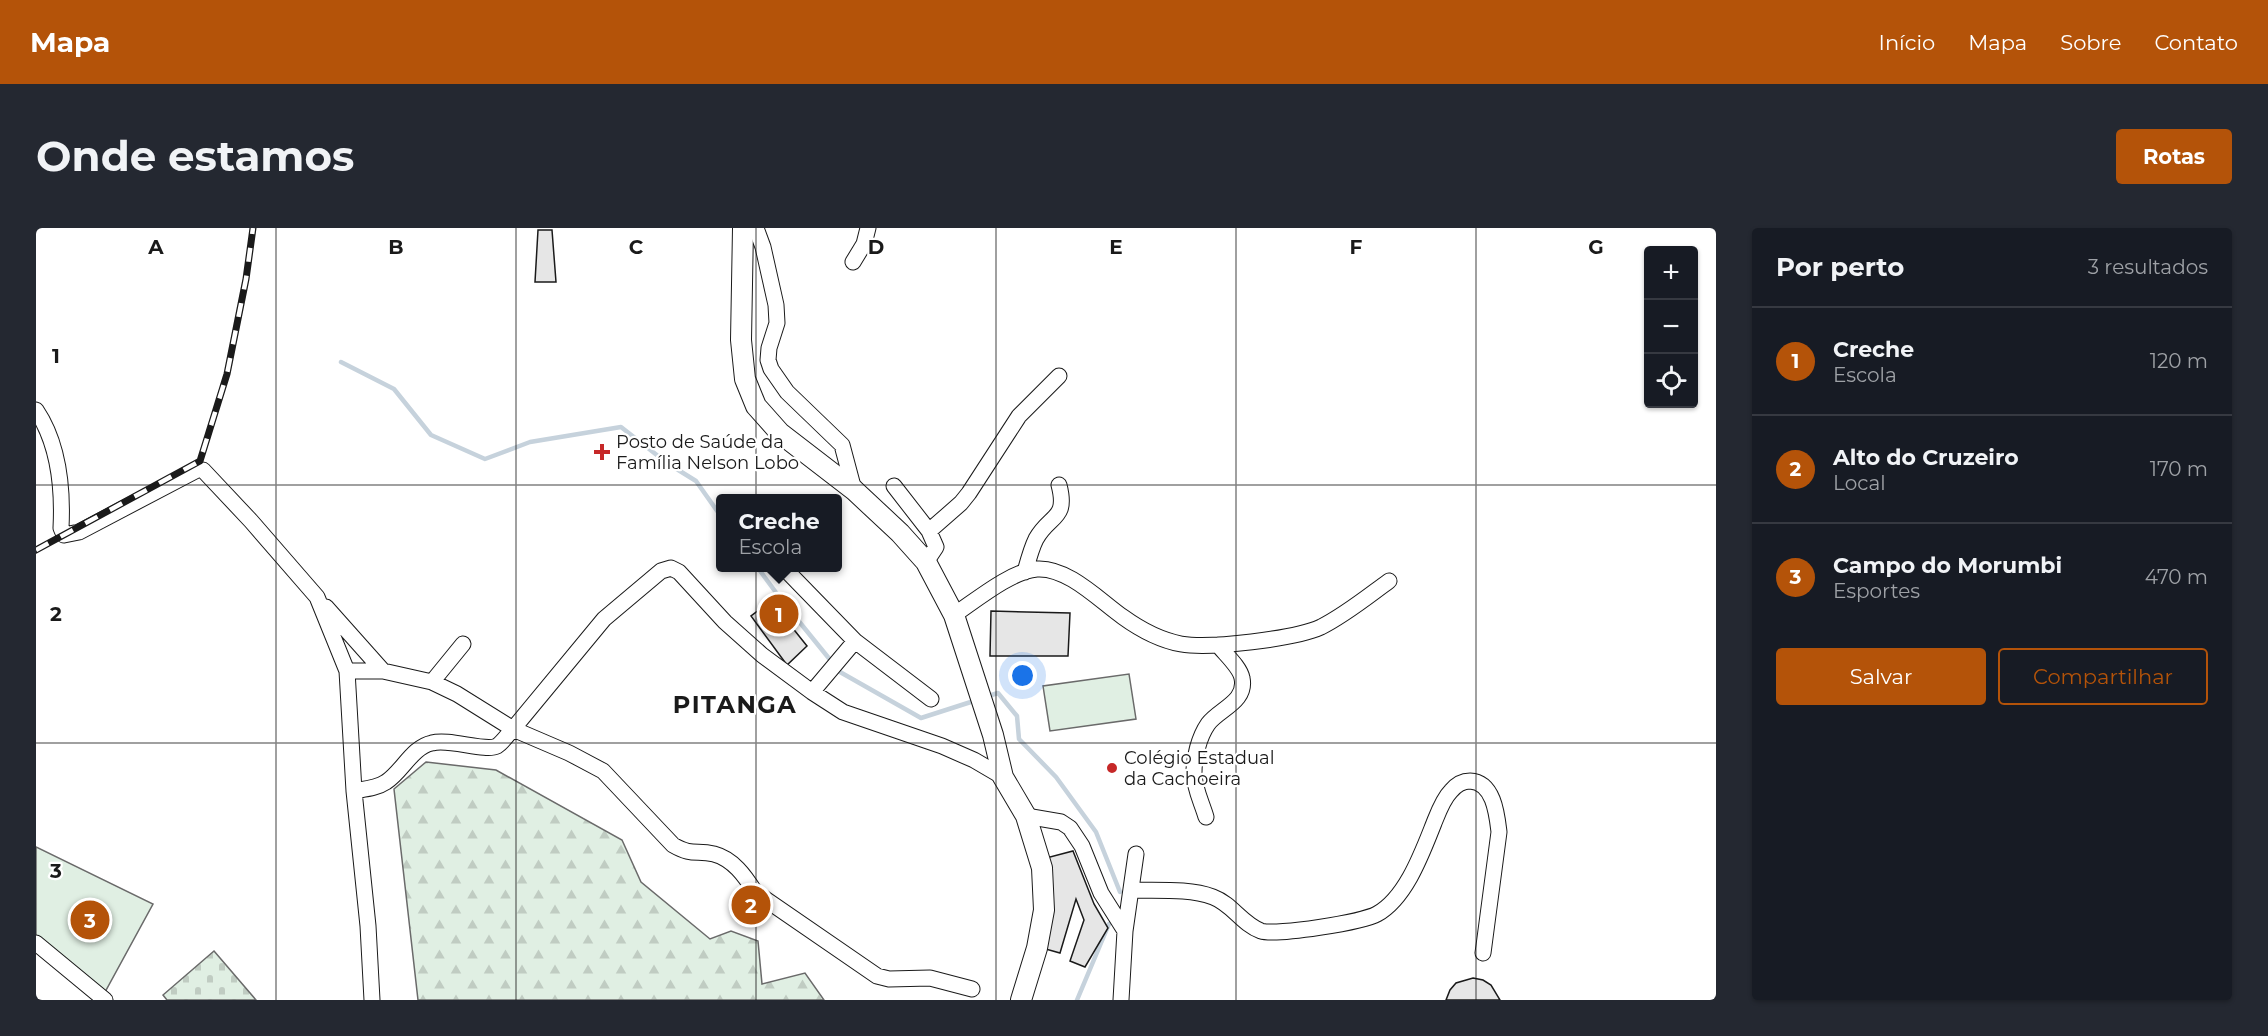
<!DOCTYPE html>
<html lang="pt">
<meta charset="utf-8">
<style>
body{margin:0;font-family:Montserrat,sans-serif;background:#242831;color:#f1f3f6}
.controls{position:absolute;right:18px;top:18px;display:grid;overflow:hidden;border-radius:6px;box-shadow:0 2px 4px #0004}
.controls button{width:54px;height:54px;display:grid;place-items:center;padding:0;border:0;border-bottom:2px solid #363941;background:#171b24;color:#f1f3f6;font:30px sans-serif}
.you{position:absolute;left:987px;top:448px;width:21px;height:21px;margin:-15px;border:4px solid #fff;border-radius:50%;background:#1a73e8;box-shadow:0 0 0 9px #1a73e833}
.badge{display:grid;place-items:center;width:39px;height:39px;border-radius:50%;background:#b45309;color:#fff;font-size:20px;font-weight:700}
.pin{position:absolute;translate:-50% -50%;border:3px solid #fff;box-shadow:0 2px 6px #0006}
.popup{position:absolute;left:680px;top:266px;width:126px;height:78px;box-sizing:border-box;display:grid;place-content:center;border-radius:6px;background:#171b24;filter:drop-shadow(0 2px 4px #0005);font-size:20px;white-space:nowrap;color:#9ea1a6}
.popup b{font-size:22px;color:#f1f3f6}
.popup::after{content:'';position:absolute;left:50%;top:100%;margin-left:-12px;border:12px solid transparent;border-top-color:#171b24}
.list{margin:0;padding:0;list-style:none}
h2{display:flex;justify-content:space-between;align-items:center;height:78px;margin:0;padding:0 24px;font-size:26px}
h2 small{font-size:20px;font-weight:400;color:#9ea1a6}
.list li{display:grid;grid-template-columns:39px 1fr auto;gap:18px;align-items:center;box-sizing:border-box;height:108px;padding:0 24px;border-top:2px solid #363941}
.list b{display:block;font-size:22px;white-space:nowrap}
.list p{margin:0;font-size:20px;white-space:nowrap;color:#9ea1a6}
.list em{font-size:20px;font-style:normal;color:#9ea1a6}
.actions{display:flex;gap:12px;padding:18px 24px}
.actions a{flex:1;padding:14px 0;border:2px solid #b45309;border-radius:6px;text-align:center;font-size:21px;color:#b45309}
.actions .main{background:#b45309;color:#fff}
.icon{flex:none;width:33px;height:33px;fill:none;stroke:currentColor;stroke-width:2;stroke-linecap:round;stroke-linejoin:round}
.map{position:relative;flex:none;width:1680px;height:772px;overflow:hidden;border-radius:6px}
header{display:flex;align-items:center;gap:36px;box-sizing:border-box;height:84px;padding:0 30px;background:#b45309;color:#fff}
header strong{font-size:28px}
nav{display:flex;gap:33px;margin-inline-start:auto;font-size:21px}
.intro{display:flex;align-items:center;justify-content:space-between;box-sizing:border-box;height:144px;padding:0 36px}
h1{margin:0;font-size:42px}
.button{padding:15px 27px;border-radius:6px;background:#b45309;color:#fff;font-size:21px;font-weight:700}
main{display:flex;gap:36px;padding:0 36px}
aside{flex:1;background:#171b24;border-radius:6px;box-shadow:0 2px 4px #0004}
.map>svg:first-child{display:block}
.green{fill:#e0efe3;stroke:#6a6a6a;stroke-width:1.5}
.forest{fill:url(#forest-firs);stroke:#6a6a6a;stroke-width:1.5}
.cemetery{fill:url(#cemetery-stones);stroke:#6a6a6a;stroke-width:1.5}
.lines{fill:none;stroke-linecap:round;stroke-linejoin:round}
.stream{stroke:#c6d2dc;stroke-width:4.5}
.building{fill:#e6e6e6;stroke:#1a1a1a;stroke-width:1.5}
.minor-casing{stroke:#1a1a1a;stroke-width:17}
.major-casing{stroke:#1a1a1a;stroke-width:22}
.minor{stroke:#fff;stroke-width:15}
.major{stroke:#fff;stroke-width:20}
.rail-casing{stroke:#1a1a1a;stroke-width:7}
.rail{stroke:#fff;stroke-width:4.5;stroke-dasharray:14;stroke-linecap:butt}
.grid{fill:none;stroke:#1a1a1a;stroke-width:1.5;stroke-opacity:0.55}
.poi-dot{fill:#c62828;stroke:#fff;stroke-width:2}
.labels{text-anchor:middle;stroke-width:4.5;stroke-linejoin:round;paint-order:stroke}
.poi-label{font-size:18px;fill:#1a1a1a;stroke:#fff;text-anchor:start}
.district-label{font-size:24px;font-weight:bold;letter-spacing:1.5px;fill:#1a1a1a;stroke:#fff}
.grid-label{font-size:20px;text-anchor:middle;font-weight:bold;fill:#1a1a1a;stroke:#fff;stroke-width:4.5;stroke-linejoin:round;paint-order:stroke}
</style>
<header>
<strong>Mapa</strong>
<nav><a>Início</a><a>Mapa</a><a>Sobre</a><a>Contato</a></nav>
</header>
<div class="intro"><h1>Onde estamos</h1><a class="button">Rotas</a></div>
<main>
<div class="map">
<svg width="1680" height="772" viewBox="0 0 1680 772">
<defs>
<pattern id="forest-firs" width="22" height="20" patternUnits="userSpaceOnUse" patternTransform="scale(1.5)"><rect width="22" height="20" fill="#e0efe3"/><path d="M5 1l3.5 6h-7zM16 11l3.5 6h-7z" fill="#c0ccc2"/></pattern>
<pattern id="cemetery-stones" width="16" height="16" patternUnits="userSpaceOnUse" patternTransform="scale(1.5)"><rect width="16" height="16" fill="#e0efe3"/><path d="M2 7V4a2 2 0 0 1 4 0v3zM10 15v-3a2 2 0 0 1 4 0v3z" fill="#c0ccc2"/></pattern>
</defs>
<rect width="100%" height="100%" fill="#fff"/>
<path class="green" d="M 1093,446 L 1100,491 L 1014,503 L 1007,458 Z
M 0,619 L 117,676 L 69,764 L 0,708 Z"/>
<path class="forest" d="M 390,534 L 460,542 L 586,612 L 605,654 L 674,711 L 695,703 L 722,713 L 726,756 L 769,745 L 788,772 L 382,772 L 358,561 Z"/>
<path class="cemetery" d="M 178,723 L 220,772 L 131,772 L 127,767 Z"/>
<g class="lines">
<path class="stream" d="M 305,134 L 358,161 L 395,207 L 449,231 L 494,214 L 585,199 L 631,235 L 660,253 L 684,287
M 722,340 L 744,370 L 804,444 L 885,490 L 941,472
M 949,469 L 962,465 L 981,488 L 983,511 L 1020,549 L 1060,604 L 1084,664
M 1041,772 L 1073,696"/>
</g>
<path class="building" d="M 502,2 L 516,2 L 520,54 L 499,54 Z
M 735,373 L 771,418 L 751,437 L 715,388 Z
M 955,383 L 1034,385 L 1032,428 L 954,428 Z
M 1037,623 L 1058,676 L 1072,700 L 1049,739 L 1034,733 L 1048,692 L 1040,671 L 1024,725 L 1006,720 L 1010,630 Z
M 1437,750 L 1447,752 L 1455,757 L 1464,772 L 1410,772 L 1414,762 L 1420,755 Z"/>
<g class="lines">
<g class="minor-casing">
<path id="minor" d="M 720,0 L 727,19 L 740,77 L 741,95 L 733,120 L 732,132 L 735,141 L 751,164 L 806,217 L 818,262
M 817,34 L 828,16 L 832,0
M 0,182 C 23,216 27,260 25,300 L 28,307 L 43,304 L 161,242 L 167,242 L 215,293 L 281,369 L 311,443 L 318,563 L 332,698 L 336,772
M 858,258 L 893,303 L 900,319 L 890,334
M 893,303 L 925,275 L 933,265 L 983,188 L 1023,148
M 748,340 L 819,413 L 895,471
M 989,344 C 992,333 995,321 1000,311 C 1014,286 1032,292 1023,257
M 290,379 L 347,443 L 311,443
M 918,387 C 939,373 975,343 1001,341 C 1032,339 1064,373 1087,389 C 1105,402 1124,412 1145,416 C 1174,421 1258,411 1285,399 C 1309,387 1331,369 1353,353
M 396,454 L 427,416
M 776,464 L 819,413
M 318,563 C 329,561 341,560 350,554 C 366,544 376,519 396,515 C 413,510 449,524 461,518 C 467,514 472,506 477,501 L 421,466 L 396,454 L 347,443
M 990,588 L 1025,594 L 1034,600 L 1046,618 L 1065,665 L 1089,703
M 1170,589 C 1166,575 1158,560 1158,545 C 1158,529 1163,509 1172,496 C 1183,481 1211,474 1206,450 C 1204,439 1189,426 1182,417
M 1096,662 C 1121,663 1152,660 1177,669 C 1196,676 1206,696 1225,703 C 1240,708 1327,694 1341,686 C 1370,670 1386,625 1398,595 C 1402,585 1407,571 1415,563 C 1420,557 1426,553 1434,553 C 1458,554 1461,587 1463,604 L 1447,725
M 0,715 L 69,772
M 936,761 L 894,750 L 853,751 L 841,748 L 719,664 C 709,648 697,631 678,626 C 660,622 656,628 637,617 L 567,543 L 533,525 L 477,501 L 568,391 L 625,343 L 635,340 L 643,344 L 689,394 L 726,427 L 776,464 L 807,484 L 906,518 L 938,532 L 967,549
M 1085,772 L 1089,703 L 1100,626"/>
</g>
<g class="major-casing">
<path id="major" d="M 707,0 L 705,112 L 709,151 L 720,178 L 744,205 L 818,262 L 864,305 L 890,334 L 918,387 L 957,507 L 967,549 L 990,588 L 1006,640 L 1008,682 L 1001,720 L 985,772"/>
</g>
<use href="#minor" class="minor"/>
<use href="#major" class="major"/>
<g class="rail-casing">
<path id="rail" d="M 0,322 L 164,233 L 191,146 L 210,51 L 217,0"/>
</g>
<use href="#rail" class="rail"/>
</g>
<path class="grid" d="M 240,0 L 240,772M 480,0 L 480,772M 720,0 L 720,772M 960,0 L 960,772M 1200,0 L 1200,772M 1440,0 L 1440,772M 0,257 L 1680,257M 0,515 L 1680,515"/>
<g class="poi-dot">
<path d="M563 215h6v6h6v6h-6v6h-6v-6h-6v-6h6z"/>
<circle cx="1076" cy="540" r="6"/>
</g>
<g class="labels">
<g class="poi-label">
<text x="580" y="220">Posto de Saúde da<tspan x="580" dy="21">Família Nelson Lobo</tspan></text>
<text x="1088" y="536">Colégio Estadual<tspan x="1088" dy="21">da Cachoeira</tspan></text>
</g>
<g class="district-label">
<text x="699" y="485">PITANGA</text>
</g>
</g>
<g class="grid-label">
<text x="120" y="26">A</text>
<text x="360" y="26">B</text>
<text x="600" y="26">C</text>
<text x="840" y="26">D</text>
<text x="1080" y="26">E</text>
<text x="1320" y="26">F</text>
<text x="1560" y="26">G</text>
<text x="20" y="135">1</text>
<text x="20" y="393">2</text>
<text x="20" y="650">3</text>
</g>
</svg>
<div class="controls">
<button>+</button>
<button>−</button>
<button><svg class="icon" aria-label="locate" viewBox="0 0 24 24"><circle cx="12" cy="12" r="6"/><path d="M12 2v4M12 18v4M2 12h4M18 12h4"/></svg></button>
</div>
<div class="you"></div>
<div class="pin badge" style="left:743px;top:386px">1</div>
<div class="popup"><b>Creche</b>Escola</div>
<div class="pin badge" style="left:715px;top:677px">2</div>
<div class="pin badge" style="left:54px;top:692px">3</div>
</div>
<aside>
<h2>Por perto<small>3 resultados</small></h2>
<ul class="list">
<li><span class="badge">1</span><div><b>Creche</b><p>Escola</p></div><em>120 m</em></li>
<li><span class="badge">2</span><div><b>Alto do Cruzeiro</b><p>Local</p></div><em>170 m</em></li>
<li><span class="badge">3</span><div><b>Campo do Morumbi</b><p>Esportes</p></div><em>470 m</em></li>
</ul>
<div class="actions"><a class="main">Salvar</a><a>Compartilhar</a></div>
</aside>
</main>
